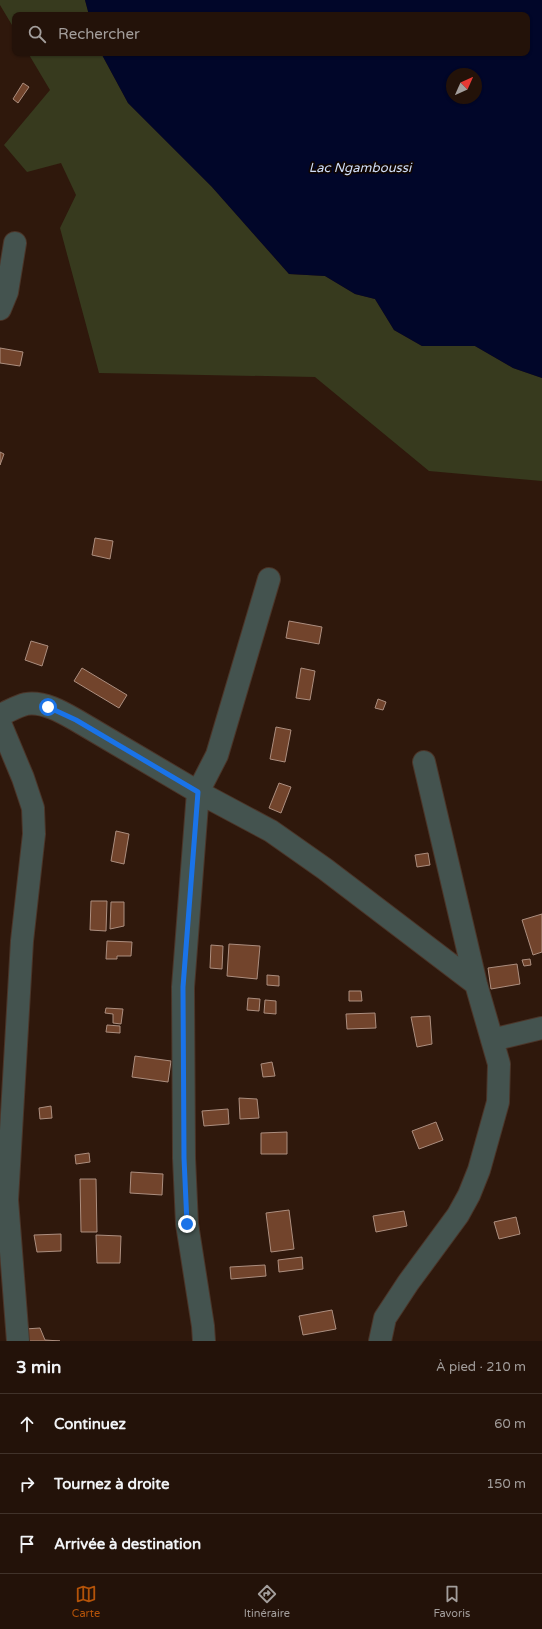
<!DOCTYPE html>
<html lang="fr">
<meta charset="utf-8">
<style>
body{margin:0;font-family:"Varela Round",sans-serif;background:#2b1b12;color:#f1f3f6}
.compass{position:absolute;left:446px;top:68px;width:36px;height:36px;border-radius:50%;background:#231209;box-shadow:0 1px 3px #0004;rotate:45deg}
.stop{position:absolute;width:12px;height:12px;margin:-9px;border:3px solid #1a73e8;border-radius:50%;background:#fff}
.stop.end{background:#1a73e8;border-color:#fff;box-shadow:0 1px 4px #0008}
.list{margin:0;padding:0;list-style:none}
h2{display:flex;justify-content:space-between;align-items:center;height:52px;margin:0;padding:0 16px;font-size:17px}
h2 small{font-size:13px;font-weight:400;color:#a39e9c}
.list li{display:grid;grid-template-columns:26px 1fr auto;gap:12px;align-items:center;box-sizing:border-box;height:60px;padding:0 16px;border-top:1px solid #40322a}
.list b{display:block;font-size:15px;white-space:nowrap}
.list em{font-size:13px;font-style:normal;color:#a39e9c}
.icon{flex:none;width:22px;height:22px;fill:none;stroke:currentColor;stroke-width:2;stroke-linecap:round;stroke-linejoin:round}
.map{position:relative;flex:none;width:542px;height:1341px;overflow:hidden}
.search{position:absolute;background:#231209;box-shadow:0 1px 3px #0004;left:12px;right:12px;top:12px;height:44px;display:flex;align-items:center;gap:10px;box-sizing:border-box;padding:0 14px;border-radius:8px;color:#a39e9c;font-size:15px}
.sheet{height:232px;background:#231209}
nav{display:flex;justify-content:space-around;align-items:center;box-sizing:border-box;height:56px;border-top:1px solid #40322a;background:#231209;font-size:11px;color:#a39e9c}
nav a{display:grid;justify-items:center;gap:2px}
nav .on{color:#b45309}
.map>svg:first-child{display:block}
.green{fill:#373a1e}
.water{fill:#010629;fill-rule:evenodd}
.building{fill:#72442c;stroke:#ac8e7f}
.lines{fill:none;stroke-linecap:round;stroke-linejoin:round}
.minor-casing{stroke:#4b3529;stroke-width:24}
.minor{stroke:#44534f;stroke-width:22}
.route{stroke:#1a73e8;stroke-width:5}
.labels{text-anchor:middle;stroke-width:3.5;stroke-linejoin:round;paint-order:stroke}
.water-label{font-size:13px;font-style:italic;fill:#cfddf9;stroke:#100603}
</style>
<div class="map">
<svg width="542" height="1341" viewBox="0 0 542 1341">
<rect width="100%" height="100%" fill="#2f180c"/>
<path class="green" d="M 0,0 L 85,0 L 89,15 L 15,15 L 15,30 L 0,5 Z
M 28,53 L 101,53 L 128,103 L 212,187 L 289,274 L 325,276 L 355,294 L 375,299 L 394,330 L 422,346 L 475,346 L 513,368 L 542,378 L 542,481 L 429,471 L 315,377 L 99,373 L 60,228 L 76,195 L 61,163 L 27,172 L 4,145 L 50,90 Z"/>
<path class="water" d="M 85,0 L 542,0 L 542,378 L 513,368 L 475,346 L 422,346 L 394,330 L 375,299 L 355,294 L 325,276 L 289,274 L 212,187 L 128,103 L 101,53 L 527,53 L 527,15 L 89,15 ZM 452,74 L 476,74 L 476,98 L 452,98 Z"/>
<path class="building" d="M 23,83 L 29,87 L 18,103 L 13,99 Z
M 0,348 L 23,352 L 20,366 L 0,363 Z
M 0,452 L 4,454 L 0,465 Z
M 95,538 L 113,541 L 110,559 L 92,555 Z
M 289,621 L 322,627 L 319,644 L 286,638 Z
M 31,641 L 48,646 L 42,666 L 25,660 Z
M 82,668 L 127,695 L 119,708 L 74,681 Z
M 301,668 L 315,671 L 310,700 L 296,698 Z
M 378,699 L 386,702 L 383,710 L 375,708 Z
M 276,727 L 291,730 L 285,762 L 270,759 Z
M 279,783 L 291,787 L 281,813 L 269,808 Z
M 116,831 L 129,834 L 124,864 L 111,861 Z
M 428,853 L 430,865 L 417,867 L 415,855 Z
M 91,901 L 107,901 L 106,931 L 90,930 Z
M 111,902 L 124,902 L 124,926 L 110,929 Z
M 542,914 L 542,952 L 533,955 L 522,920 Z
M 107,941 L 132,942 L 131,956 L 117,956 L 117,959 L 106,959 Z
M 229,944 L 260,946 L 257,979 L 227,976 Z
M 211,945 L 223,946 L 222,969 L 210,968 Z
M 530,959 L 531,965 L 524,966 L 522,960 Z
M 517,964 L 520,984 L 491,989 L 488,968 Z
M 267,975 L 279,976 L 279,986 L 267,985 Z
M 349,991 L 361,991 L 362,1001 L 349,1001 Z
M 248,998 L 260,999 L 259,1011 L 247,1010 Z
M 265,1000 L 276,1001 L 276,1014 L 264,1013 Z
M 106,1008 L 123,1009 L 121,1024 L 113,1023 L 113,1014 L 105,1013 Z
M 375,1013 L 376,1028 L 347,1029 L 346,1014 Z
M 430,1016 L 432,1044 L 417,1047 L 411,1017 Z
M 107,1025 L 120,1026 L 120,1033 L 106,1032 Z
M 135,1056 L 171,1061 L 168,1082 L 132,1077 Z
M 272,1062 L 275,1076 L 263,1077 L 261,1064 Z
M 239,1098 L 257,1099 L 259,1118 L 240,1119 Z
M 51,1106 L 52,1118 L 40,1119 L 39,1108 Z
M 228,1109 L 229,1124 L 204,1126 L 202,1111 Z
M 436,1122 L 443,1140 L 419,1149 L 412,1131 Z
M 287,1132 L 287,1154 L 261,1154 L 261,1133 Z
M 89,1153 L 90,1162 L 76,1164 L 75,1155 Z
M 131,1172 L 163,1174 L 162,1195 L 130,1193 Z
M 80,1179 L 96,1179 L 97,1232 L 81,1232 Z
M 289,1210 L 294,1249 L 271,1252 L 266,1213 Z
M 404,1211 L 407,1226 L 376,1232 L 373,1216 Z
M 516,1217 L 520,1234 L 499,1239 L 494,1222 Z
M 61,1234 L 61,1251 L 37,1252 L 34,1235 Z
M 96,1235 L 121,1236 L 120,1263 L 97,1263 Z
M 302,1257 L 303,1269 L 279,1272 L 278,1260 Z
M 265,1265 L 266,1276 L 231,1279 L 230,1267 Z
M 332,1310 L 336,1329 L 303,1335 L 299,1316 Z
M 40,1328 L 45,1340 L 60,1341 L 25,1341 L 25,1329 Z"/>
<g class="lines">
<g class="minor-casing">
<path id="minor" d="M 0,309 L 7,292 L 15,243
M 0,715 C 8,712 17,706 26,704 C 43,701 62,712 76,720 L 198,792 L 271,831 L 325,869 L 476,984
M 0,723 L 23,778 L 33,808 L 34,834 L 22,941 L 7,1200 L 18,1341
M 492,1040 L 542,1028
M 204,1341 L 203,1326 L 187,1224 L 184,1158 L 183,987 L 198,792 L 217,755 L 269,579
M 380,1341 L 385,1318 L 408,1283 L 458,1215 L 469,1195 L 479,1170 L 498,1102 L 499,1064 L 476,984 L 424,762"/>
</g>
<use href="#minor" class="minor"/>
</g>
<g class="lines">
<path class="route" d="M 48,707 L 76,720 L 198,792 L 183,987 L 184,1158 L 187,1224"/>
</g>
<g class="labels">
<g class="water-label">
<text x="360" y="172">Lac Ngamboussi</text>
</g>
</g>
</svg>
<svg class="compass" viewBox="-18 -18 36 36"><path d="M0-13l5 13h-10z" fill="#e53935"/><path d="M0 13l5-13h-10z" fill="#a39e9c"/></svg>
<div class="stop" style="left:48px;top:707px"></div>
<div class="stop end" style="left:187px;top:1224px"></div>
<div class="search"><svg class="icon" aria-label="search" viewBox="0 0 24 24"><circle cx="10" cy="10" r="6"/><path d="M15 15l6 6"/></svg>Rechercher</div>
</div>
<section class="sheet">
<h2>3 min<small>À pied · 210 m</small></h2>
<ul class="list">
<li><svg class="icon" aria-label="ahead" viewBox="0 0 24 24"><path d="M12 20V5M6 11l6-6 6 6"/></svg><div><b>Continuez</b></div><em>60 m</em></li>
<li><svg class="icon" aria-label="right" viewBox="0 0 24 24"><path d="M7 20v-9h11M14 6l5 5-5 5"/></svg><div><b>Tournez à droite</b></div><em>150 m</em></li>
<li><svg class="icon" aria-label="arrive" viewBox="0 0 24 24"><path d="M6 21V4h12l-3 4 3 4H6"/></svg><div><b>Arrivée à destination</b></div></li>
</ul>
</section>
<nav>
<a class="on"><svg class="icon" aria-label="map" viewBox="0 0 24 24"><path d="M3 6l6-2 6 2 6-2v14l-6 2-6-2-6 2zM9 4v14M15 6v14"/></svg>Carte</a>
<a><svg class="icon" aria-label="directions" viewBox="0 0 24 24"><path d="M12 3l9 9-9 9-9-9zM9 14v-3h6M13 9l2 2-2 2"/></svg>Itinéraire</a>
<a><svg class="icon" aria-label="saved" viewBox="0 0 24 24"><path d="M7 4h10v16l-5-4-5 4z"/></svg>Favoris</a>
</nav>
